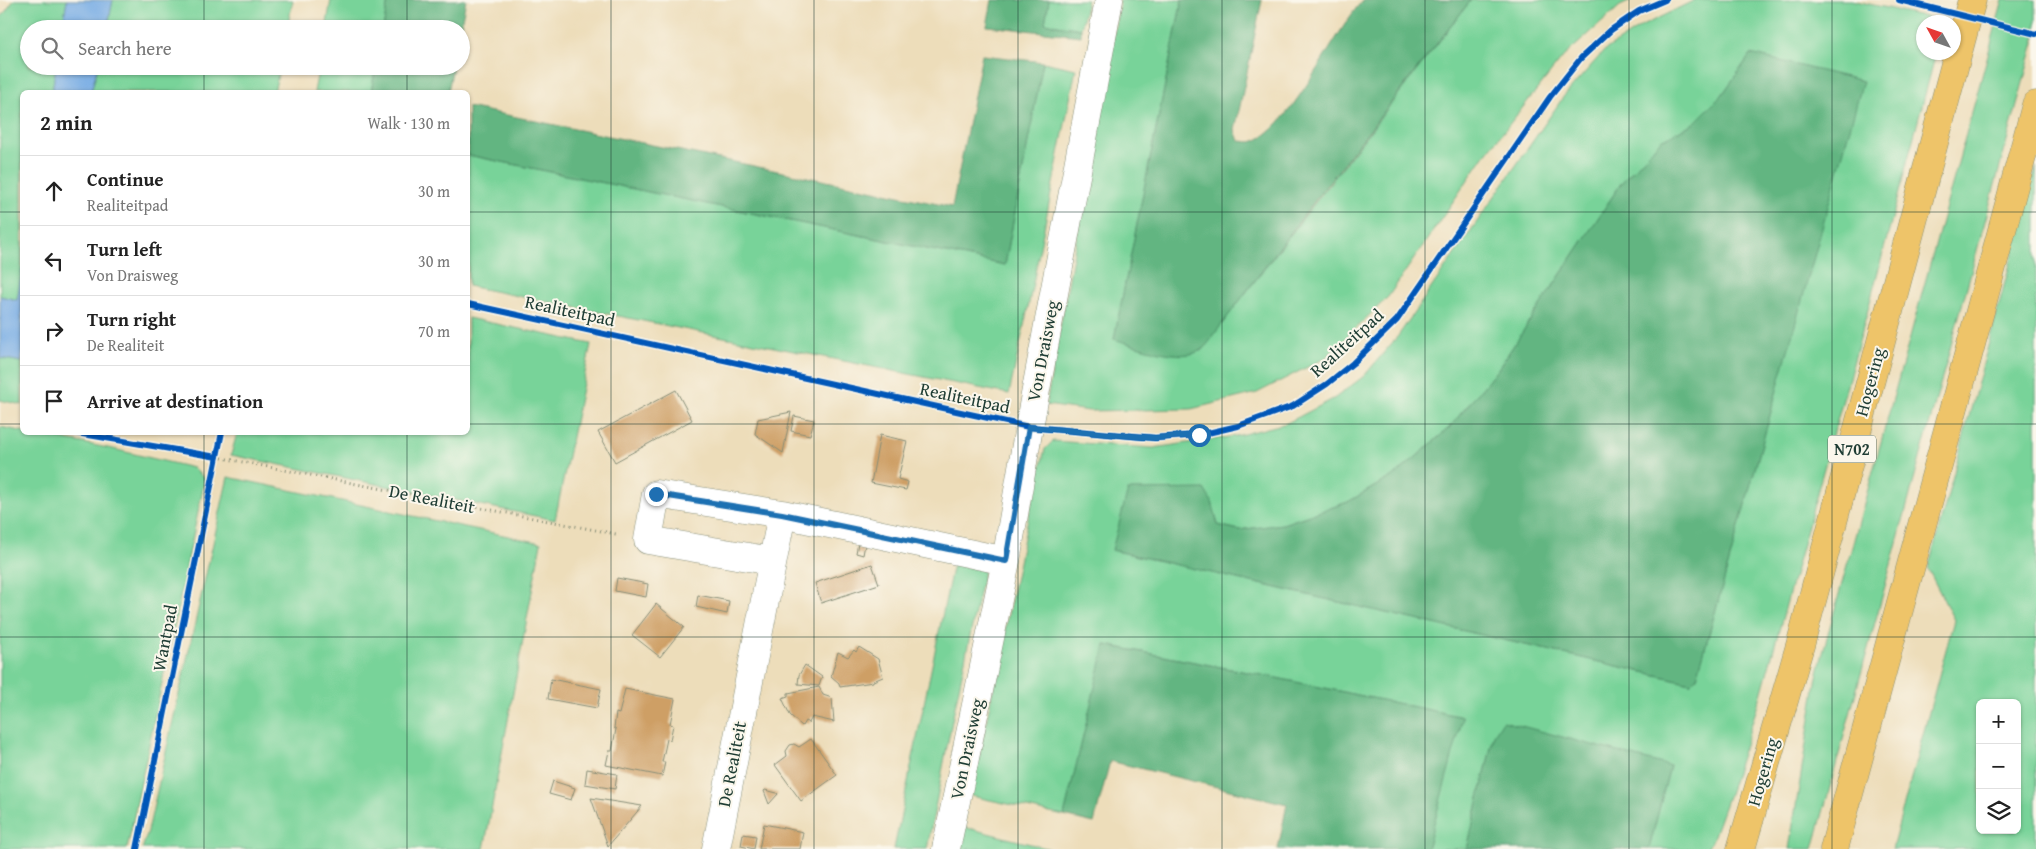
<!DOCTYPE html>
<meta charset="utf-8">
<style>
body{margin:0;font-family:"Gentium Book Plus",serif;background:#f6f6f6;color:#222}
.controls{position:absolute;right:15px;bottom:15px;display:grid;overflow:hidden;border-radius:8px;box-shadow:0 1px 4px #0004}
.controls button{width:45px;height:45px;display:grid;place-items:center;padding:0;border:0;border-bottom:1px solid #e0e0e0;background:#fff;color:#222;font:25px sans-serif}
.compass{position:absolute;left:1916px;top:15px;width:45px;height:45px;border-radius:50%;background:#fff;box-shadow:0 1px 4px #0004;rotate:310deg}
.stop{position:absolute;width:15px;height:15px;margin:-11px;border:4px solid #1f6fb2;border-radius:50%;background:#fff}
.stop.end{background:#1f6fb2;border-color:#fff;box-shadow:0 1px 5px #0008}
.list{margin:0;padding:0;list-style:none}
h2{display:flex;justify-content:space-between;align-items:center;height:65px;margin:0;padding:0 20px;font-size:21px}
h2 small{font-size:16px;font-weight:400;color:#767676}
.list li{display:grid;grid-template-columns:32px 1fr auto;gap:15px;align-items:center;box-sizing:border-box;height:70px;padding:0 20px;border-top:1px solid #e0e0e0}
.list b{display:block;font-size:19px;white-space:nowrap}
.list p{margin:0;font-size:16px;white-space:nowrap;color:#767676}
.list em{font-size:16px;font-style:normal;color:#767676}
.icon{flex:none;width:28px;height:28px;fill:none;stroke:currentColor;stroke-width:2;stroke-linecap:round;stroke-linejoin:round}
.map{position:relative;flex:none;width:2036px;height:849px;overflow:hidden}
.search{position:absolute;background:#fff;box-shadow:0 1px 4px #0004;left:20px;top:20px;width:450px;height:55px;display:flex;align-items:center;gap:12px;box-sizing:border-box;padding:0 18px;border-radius:28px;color:#767676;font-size:19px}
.panel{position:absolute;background:#fff;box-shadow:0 1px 4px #0004;left:20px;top:90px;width:450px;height:345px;border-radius:8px}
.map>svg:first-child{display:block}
.green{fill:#78d399;stroke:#4c8866;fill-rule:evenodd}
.forest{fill:#62b581;stroke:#40795a}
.water{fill:#76abe4;stroke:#4a748c}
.building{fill:#ce9f65}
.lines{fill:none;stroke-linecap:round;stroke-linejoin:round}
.minor-casing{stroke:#868d77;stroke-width:29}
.trunk-casing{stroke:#868d77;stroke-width:29}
.path{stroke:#868d77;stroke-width:3;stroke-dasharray:1 4;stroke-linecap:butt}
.minor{stroke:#fff;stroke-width:28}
.trunk{stroke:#eec469;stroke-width:28}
.cycleway-casing{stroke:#fbf7ec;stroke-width:9}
.cycleway{stroke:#0057b8;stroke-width:6}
.route{stroke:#1f6fb2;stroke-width:6}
.grid{fill:none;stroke:#1f3d34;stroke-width:1;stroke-opacity:0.55}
.labels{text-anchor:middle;stroke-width:4;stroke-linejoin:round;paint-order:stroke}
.shield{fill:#fbf7ec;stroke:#61756b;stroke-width:1}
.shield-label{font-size:16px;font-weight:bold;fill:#1f3d34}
.street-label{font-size:18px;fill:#1f3d34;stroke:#fbf7ec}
</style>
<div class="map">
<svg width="2036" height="849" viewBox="0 0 2036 849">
<rect width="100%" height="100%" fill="#fbf7ec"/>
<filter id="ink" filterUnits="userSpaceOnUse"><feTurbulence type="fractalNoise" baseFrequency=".02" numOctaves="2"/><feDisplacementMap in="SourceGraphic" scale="10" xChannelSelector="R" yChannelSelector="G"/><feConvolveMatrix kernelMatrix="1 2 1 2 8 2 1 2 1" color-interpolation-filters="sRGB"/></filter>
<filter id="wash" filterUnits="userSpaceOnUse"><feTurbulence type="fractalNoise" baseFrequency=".0096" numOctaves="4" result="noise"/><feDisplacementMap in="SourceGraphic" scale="20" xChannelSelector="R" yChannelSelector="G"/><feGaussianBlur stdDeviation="1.12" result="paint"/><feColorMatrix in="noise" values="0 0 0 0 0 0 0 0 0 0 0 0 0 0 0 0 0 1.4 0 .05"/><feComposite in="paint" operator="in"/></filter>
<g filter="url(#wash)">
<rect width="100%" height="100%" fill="#edddba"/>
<path class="green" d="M 14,0 L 67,0 L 62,29 L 29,29 L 29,66 L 56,66 L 52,92 L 22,92 L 22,270 L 18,300 L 0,296 L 0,19 Z
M 113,0 L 293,0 L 287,29 L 107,29 Z
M 331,0 L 388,0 L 383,29 L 326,29 Z
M 1049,0 L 1087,0 L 1081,29 L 1045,23 Z
M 1120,0 L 1182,0 L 1114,339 L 1201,351 L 1471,0 L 1633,0 L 1620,6 L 1563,57 L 1484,156 L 1388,297 L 1325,358 L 1257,393 L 1191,409 L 1089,411 L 1046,405 Z
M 1695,0 L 1852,0 L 1944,21 L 1924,22 L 1924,52 L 1936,53 L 1867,313 L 1761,695 L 1731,788 L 1713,838 L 1707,849 L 1649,849 L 1670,766 L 1494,735 L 1467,849 L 1427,849 L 1462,717 L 1262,675 L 1106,645 L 1064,816 L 971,796 L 1027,523 L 1045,449 L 1053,441 L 1153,448 L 1236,436 L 1287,423 L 1335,398 L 1364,376 L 1398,336 L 1564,96 L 1605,50 L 1642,26 ZM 1751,54 L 1778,386 L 1697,677 L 1691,683 L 1112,550 L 1212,502 L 1218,525 L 1239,530 L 1283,524 L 1348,502 L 1398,473 L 1449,428 L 1498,369 L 1622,182 L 1661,140 L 1694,123 L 1722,95 Z
M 2003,0 L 2036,0 L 2036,35 L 1813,849 L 1789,849 L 1816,682 L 1823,652 Z
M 1043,62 L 1076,69 L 1029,303 L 1009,394 L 468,286 L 468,155 L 1005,265 Z
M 98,66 L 280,66 L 274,92 L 91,92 Z
M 319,66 L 376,66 L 371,92 L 314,92 Z
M 2036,167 L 2036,849 L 1892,849 L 1954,620 L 1928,569 ZM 1980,703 L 2017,703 L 2017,830 L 1980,830 Z
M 468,318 L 591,344 L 555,520 L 231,455 L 237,433 L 468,432 Z
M 0,358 L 22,362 L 22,405 L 0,400 Z
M 0,427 L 113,449 L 193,468 L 205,479 L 127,849 L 0,849 Z
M 228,477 L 541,543 L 484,849 L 142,849 L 148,831 Z
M 953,564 L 984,570 L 952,721 L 927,849 L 894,849 Z
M 964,827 L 1050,849 L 960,849 Z"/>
<path class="forest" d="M 388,0 L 466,0 L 460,29 L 383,29 Z
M 992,0 L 1049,0 L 1045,23 L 1081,29 L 1081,36 L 987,26 Z
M 1182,0 L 1262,0 L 1235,130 L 1239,141 C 1244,141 1250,143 1254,141 C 1291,128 1334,32 1363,0 L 1471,0 L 1320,194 L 1216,332 C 1212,338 1207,346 1201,350 C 1183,363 1134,345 1114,339 Z
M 1751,54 L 1863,81 L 1697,677 L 1691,683 L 1112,550 L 1128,490 L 1204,489 L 1212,502 L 1218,525 L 1239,530 L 1283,524 L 1348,502 L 1398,473 L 1449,428 L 1498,369 L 1622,182 L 1661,140 L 1694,123 L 1722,95 Z
M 982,55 L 1043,62 L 1005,265 L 468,155 L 468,107 L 952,207 Z
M 376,66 L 453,66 L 448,92 L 371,92 Z
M 1105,645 L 1262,675 L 1463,717 L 1427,849 L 1278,849 L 1287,804 L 1110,761 L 1094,823 L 1064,816 Z
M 1503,721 L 1670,766 L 1649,849 L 1467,849 L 1494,735 Z"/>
<path class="water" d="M 67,0 L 113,0 L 107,29 L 62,29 Z
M 56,66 L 98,66 L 91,92 L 52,92 Z
M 22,270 L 22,362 L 0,358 L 0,296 L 17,300 Z"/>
<g id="blocks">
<path class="building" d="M 676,390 L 692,420 L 615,462 L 598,432 Z
M 791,412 L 783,453 L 755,434 L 758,419 Z
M 794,416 L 814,420 L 810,435 L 791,431 Z
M 880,435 L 907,441 L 898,479 L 908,482 L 906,490 L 871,483 Z
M 858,543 L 865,544 L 863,555 L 856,553 Z
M 872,564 L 879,584 L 821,603 L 815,583 Z
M 617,578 L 648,584 L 646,597 L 615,591 Z
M 698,595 L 729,601 L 727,614 L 696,607 Z
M 656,604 L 684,627 L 660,657 L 632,635 Z
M 859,647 L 878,659 L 883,677 L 873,681 L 873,682 L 840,687 L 839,683 L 831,676 L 838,652 L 848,657 L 854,650 L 856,652 Z
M 805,665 L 822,677 L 819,686 L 798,684 L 799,675 Z
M 551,679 L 601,689 L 597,708 L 548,699 Z
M 819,687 L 823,695 L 832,698 L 834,722 L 812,717 L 809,723 L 805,721 L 802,726 L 790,715 L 782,698 L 788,696 L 788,693 Z
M 625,689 L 675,699 L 670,724 L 673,725 L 670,740 L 667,739 L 662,762 L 665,762 L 662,776 L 606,765 L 609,751 L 612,751 L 616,729 L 614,728 L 616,713 L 619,714 Z
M 811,739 L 837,775 L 801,801 L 775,765 L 787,756 L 786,751 L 790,745 L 794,744 L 799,747 Z
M 587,769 L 617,774 L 615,789 L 585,784 Z
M 553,781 L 575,788 L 571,800 L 549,794 Z
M 765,790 L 777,793 L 778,794 L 769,804 L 764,791 Z
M 591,798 L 642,806 L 608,846 Z
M 764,824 L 803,832 L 800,849 L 759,849 Z
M 743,834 L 756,836 L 754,849 L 741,846 Z"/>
</g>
</g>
<g filter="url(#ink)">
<use href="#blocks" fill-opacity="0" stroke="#868d77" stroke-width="1"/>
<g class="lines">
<g class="minor-casing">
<path id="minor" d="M 772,561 L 648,540 L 656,494 L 782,514
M 716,849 L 782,514 L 1006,561
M 946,849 L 1006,561 L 1029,427 L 1109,0"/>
</g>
<g class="trunk-casing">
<path id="trunk" d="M 1741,849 L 1801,642 L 1972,0
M 1834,849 L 2036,105"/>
</g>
<path class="path" d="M 217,457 L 616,534"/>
<use href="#minor" class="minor"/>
<use href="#trunk" class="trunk"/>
<g class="cycleway-casing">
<path id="cycleway" d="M 1899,0 L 2036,34
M 468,304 L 1029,427 L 1155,438 L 1199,435 L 1238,426 L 1293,406 L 1327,384 L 1353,363 L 1397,320 L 1550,97 L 1581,58 L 1611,30 L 1639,11 L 1665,0
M 71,432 L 217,457
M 137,849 L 222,432"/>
</g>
<use href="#cycleway" class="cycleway"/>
</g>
</g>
<g class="lines" filter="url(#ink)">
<path class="route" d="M 656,494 L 782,514 L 1006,561 L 1029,427 L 1155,438 L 1199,435"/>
</g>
<path class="grid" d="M 204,0 L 204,29M 407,0 L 407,29M 611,0 L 611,849M 814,0 L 814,849M 1018,0 L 1018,849M 1222,0 L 1222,849M 1425,0 L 1425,849M 1629,0 L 1629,849M 1832,0 L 1832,849M 204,66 L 204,92M 407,66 L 407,92M 0,212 L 22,212M 468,212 L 2036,212M 0,424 L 22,424M 468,424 L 2036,424M 204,432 L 204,849M 407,432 L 407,849M 0,637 L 2036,637"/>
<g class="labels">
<rect class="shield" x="1828" y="435.5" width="48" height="27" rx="4"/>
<g class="shield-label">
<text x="1852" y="455">N702</text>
</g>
<g class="street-label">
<text transform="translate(570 311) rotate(12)" y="6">Realiteitpad</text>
<text transform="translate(1347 343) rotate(-42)" y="6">Realiteitpad</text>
<text transform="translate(1043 351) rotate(-79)" y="6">Von Draisweg</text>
<text transform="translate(1870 382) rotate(-75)" y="6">Hogering</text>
<text transform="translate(965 398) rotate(12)" y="6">Realiteitpad</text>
<text transform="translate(432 499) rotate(11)" y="6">De Realiteit</text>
<text transform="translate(165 638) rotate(-79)" y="6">Wantpad</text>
<text transform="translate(967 749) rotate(-78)" y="6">Von Draisweg</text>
<text transform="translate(732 764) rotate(-79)" y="6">De Realiteit</text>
<text transform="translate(1763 772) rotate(-74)" y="6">Hogering</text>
</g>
</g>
</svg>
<div class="controls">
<button>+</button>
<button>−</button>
<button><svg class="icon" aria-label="layers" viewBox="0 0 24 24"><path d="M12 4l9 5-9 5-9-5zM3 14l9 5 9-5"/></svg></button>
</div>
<svg class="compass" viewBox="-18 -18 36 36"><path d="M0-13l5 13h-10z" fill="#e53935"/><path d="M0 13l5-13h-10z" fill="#767676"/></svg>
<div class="stop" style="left:1199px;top:435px"></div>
<div class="stop end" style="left:656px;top:494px"></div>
<div class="search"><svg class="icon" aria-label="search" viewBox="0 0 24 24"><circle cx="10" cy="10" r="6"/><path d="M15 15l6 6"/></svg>Search here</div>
<section class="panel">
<h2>2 min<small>Walk · 130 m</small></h2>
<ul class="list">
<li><svg class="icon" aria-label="ahead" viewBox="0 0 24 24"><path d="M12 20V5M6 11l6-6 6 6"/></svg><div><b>Continue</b><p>Realiteitpad</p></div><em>30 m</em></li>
<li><svg class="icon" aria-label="left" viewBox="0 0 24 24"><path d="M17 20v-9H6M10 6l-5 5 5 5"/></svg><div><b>Turn left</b><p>Von Draisweg</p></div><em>30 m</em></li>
<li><svg class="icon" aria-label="right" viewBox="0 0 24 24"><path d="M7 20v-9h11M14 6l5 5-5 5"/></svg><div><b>Turn right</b><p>De Realiteit</p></div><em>70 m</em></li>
<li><svg class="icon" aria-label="arrive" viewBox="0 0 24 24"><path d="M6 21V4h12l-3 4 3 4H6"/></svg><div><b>Arrive at destination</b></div></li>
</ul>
</section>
</div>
